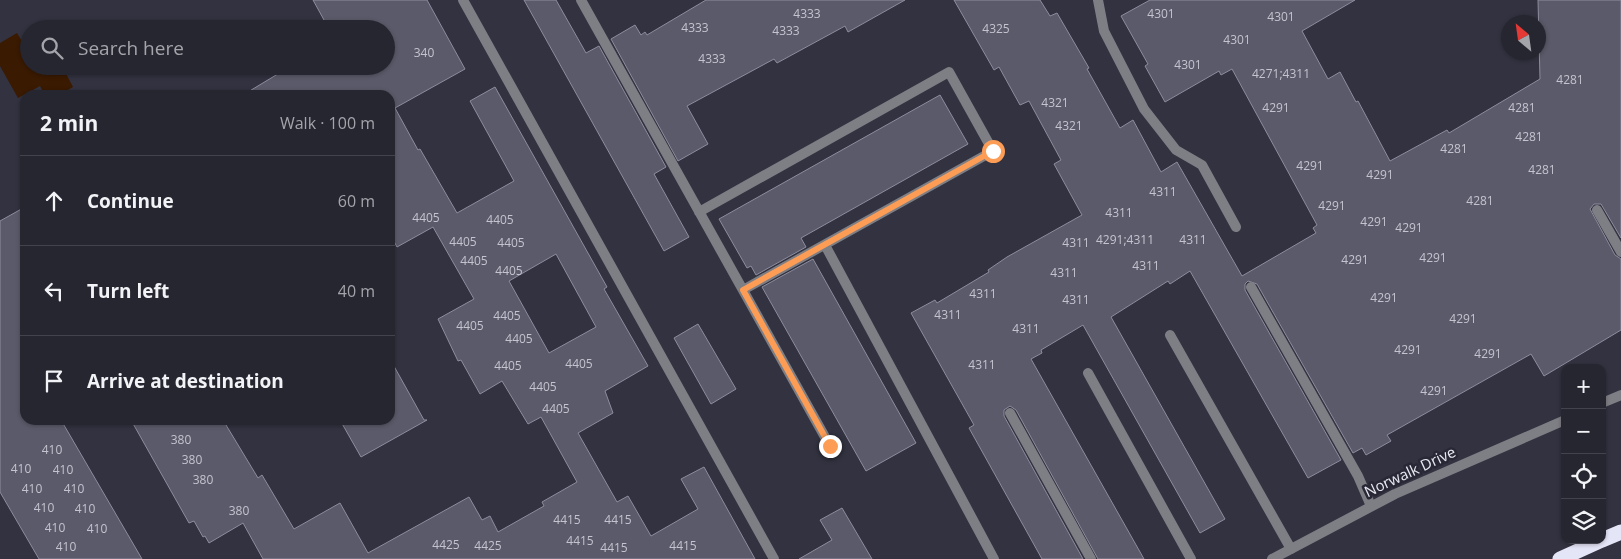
<!DOCTYPE html>
<meta charset="utf-8">
<style>
body{margin:0;font-family:"Open Sans",sans-serif;background:#2e2e38;color:#f1f3f6}
.controls{position:absolute;right:15px;bottom:15px;display:grid;overflow:hidden;border-radius:10px;box-shadow:0 1px 4px #0004}
.controls button{width:45px;height:45px;display:grid;place-items:center;padding:0;border:0;border-bottom:1px solid #42434c;background:#262630;color:#f1f3f6;font:25px sans-serif}
.compass{position:absolute;left:1501px;top:15px;width:45px;height:45px;border-radius:50%;background:#262630;box-shadow:0 1px 4px #0004;rotate:331deg}
.stop{position:absolute;width:15px;height:15px;margin:-11px;border:4px solid #fd9d55;border-radius:50%;background:#fff}
.stop.end{background:#fd9d55;border-color:#fff;box-shadow:0 1px 5px #0008}
.list{margin:0;padding:0;list-style:none}
h2{display:flex;justify-content:space-between;align-items:center;height:65px;margin:0;padding:0 20px;font-size:21px}
h2 small{font-size:16px;font-weight:400;color:#a4a5ab}
.list li{display:grid;grid-template-columns:32px 1fr auto;gap:15px;align-items:center;box-sizing:border-box;height:90px;padding:0 20px;border-top:1px solid #42434c}
.list b{display:block;font-size:19px;white-space:nowrap}
.list em{font-size:16px;font-style:normal;color:#a4a5ab}
.icon{flex:none;width:28px;height:28px;fill:none;stroke:currentColor;stroke-width:2;stroke-linecap:round;stroke-linejoin:round}
.map{position:relative;flex:none;width:1621px;height:559px;overflow:hidden}
.search{position:absolute;background:#262630;box-shadow:0 1px 4px #0004;left:20px;top:20px;width:375px;height:55px;display:flex;align-items:center;gap:12px;box-sizing:border-box;padding:0 18px;border-radius:28px;color:#a4a5ab;font-size:19px}
.panel{position:absolute;background:#262630;box-shadow:0 1px 4px #0004;left:20px;top:90px;width:375px;height:335px;border-radius:15px}
.map>svg:first-child{display:block}
.water{fill:#3a1a01}
.building{fill:#5a5a6a;stroke:#8d8d9f;fill-rule:evenodd}
.lines{fill:none;stroke-linecap:round;stroke-linejoin:round}
.lane{stroke:#7e7e85;stroke-width:10}
.street{stroke:#7e7e85;stroke-width:10}
.highway{stroke:#e5e5f8;stroke-width:15}
.route{stroke:#fd9d55;stroke-width:6}
.labels{text-anchor:middle;stroke-width:5;stroke-linejoin:round;paint-order:stroke}
.number-label{font-size:12px;fill:#c4c4d0}
.street-label{font-size:15px;fill:#e8e8f2;stroke:#282836}
</style>
<div class="map">
<svg width="1621" height="559" viewBox="0 0 1621 559">
<rect width="100%" height="100%" fill="#323240"/>
<path class="water" d="M 17,33 L 29,53 L 29,66 L 62,66 L 73,87 L 59,95 L 45,95 L 40,86 L 18,98 L 0,66 L 0,43 Z"/>
<path class="building" d="M 313,0 L 427,0 L 465,69 L 395,108 L 418,150 L 420,149 L 457,213 L 514,181 L 470,101 L 495,87 L 607,287 L 604,289 L 648,366 L 605,391 L 613,413 L 578,433 L 617,502 L 628,496 L 651,536 L 698,509 L 681,479 L 704,467 L 755,559 L 263,559 L 243,523 L 209,543 L 205,536 L 203,537 L 194,521 L 189,523 L 131,420 L 223,420 L 258,478 L 262,475 L 294,529 L 340,503 L 368,553 L 469,497 L 482,520 L 490,516 L 498,532 L 544,506 L 542,502 L 577,482 L 541,417 L 528,424 L 502,381 L 480,394 L 461,360 L 458,361 L 438,319 L 474,299 L 433,227 L 397,247 L 390,234 L 390,95 L 243,95 L 291,66 L 386,66 L 386,29 L 329,29 ZM 556,254 L 596,327 L 549,353 L 509,281 Z
M 524,0 L 556,0 L 586,53 L 599,46 L 666,167 L 654,174 L 689,237 L 664,251 Z
M 706,0 L 905,0 L 848,32 L 845,26 L 777,63 L 774,59 L 687,106 L 708,144 L 678,161 L 611,39 L 635,25 L 641,35 L 645,32 L 647,35 Z
M 954,0 L 1040,0 L 1050,16 L 1057,13 L 1089,68 L 1087,69 L 1120,128 L 1133,120 L 1161,172 L 1177,162 L 1242,276 L 1316,233 L 1313,228 L 1317,225 L 1232,69 L 1221,75 L 1219,71 L 1165,102 L 1145,66 L 1148,64 L 1121,16 L 1150,0 L 1355,0 L 1302,31 L 1328,79 L 1340,72 L 1356,102 L 1358,101 L 1390,161 L 1447,130 L 1449,133 L 1540,79 L 1538,0 L 1621,0 L 1621,238 L 1601,204 L 1594,204 L 1590,209 L 1615,255 L 1621,259 L 1621,330 L 1544,376 L 1531,354 L 1387,435 L 1391,441 L 1366,455 L 1362,448 L 1353,453 L 1257,284 L 1248,281 L 1245,284 L 1245,290 L 1341,460 L 1308,478 L 1190,271 L 1170,284 L 1168,281 L 1111,317 L 1225,519 L 1200,533 L 1083,325 L 1041,350 L 1042,353 L 1031,359 L 1144,559 L 1098,559 L 1016,410 L 1010,406 L 1004,410 L 1004,416 L 1083,559 L 1042,559 L 969,428 L 974,425 L 911,313 L 935,300 L 937,303 L 989,272 L 988,270 L 1007,257 L 1082,215 L 1054,164 L 1061,160 L 1029,101 L 1020,105 L 999,67 L 994,70 Z
M 940,95 L 968,144 L 801,238 L 806,247 L 756,275 L 751,266 L 747,268 L 719,219 Z
M 25,207 L 25,420 L 61,420 L 142,559 L 39,559 L 0,492 L 0,221 Z
M 813,259 L 916,443 L 866,471 L 762,287 Z
M 698,324 L 736,389 L 711,404 L 674,338 Z
M 390,359 L 424,420 L 427,420 L 361,457 L 340,420 L 390,420 Z
M 842,508 L 872,559 L 799,559 L 832,540 L 820,520 Z"/>
<g class="lines">
<path class="lane" d="M 463,0 L 774,559
M 581,0 L 830,446
M 1098,0 L 1104,31 L 1144,109 L 1176,150 L 1202,165 L 1236,227
M 1597,210 L 1621,252
M 699,212 L 949,72 L 993,151 L 743,290
M 825,245 L 994,559
M 1251,287 L 1358,476 L 1371,506
M 1170,335 L 1291,549
M 1088,373 L 1191,559
M 1010,413 L 1091,559"/>
<path class="street" d="M 1602,403 L 1621,395
M 1272,559 L 1395,494 L 1565,420"/>
<path class="highway" d="M 1602,540 L 1621,532
M 1560,559 L 1602,540"/>
</g>
<g class="lines">
<path class="route" d="M 830,446 L 743,290 L 993,151"/>
</g>
<g class="labels">
<g class="number-label">
<text x="807" y="18">4333</text>
<text x="1161" y="18">4301</text>
<text x="1281" y="21">4301</text>
<text x="695" y="32">4333</text>
<text x="996" y="33">4325</text>
<text x="786" y="35">4333</text>
<text x="1237" y="44">4301</text>
<text x="424" y="57">340</text>
<text x="712" y="63">4333</text>
<text x="1188" y="69">4301</text>
<text x="1281" y="78">4271;4311</text>
<text x="1570" y="84">4281</text>
<text x="1055" y="107">4321</text>
<text x="1276" y="112">4291</text>
<text x="1522" y="112">4281</text>
<text x="1069" y="130">4321</text>
<text x="1529" y="141">4281</text>
<text x="1454" y="153">4281</text>
<text x="1310" y="170">4291</text>
<text x="1542" y="174">4281</text>
<text x="1380" y="179">4291</text>
<text x="1163" y="196">4311</text>
<text x="1480" y="205">4281</text>
<text x="1332" y="210">4291</text>
<text x="1119" y="217">4311</text>
<text x="426" y="222">4405</text>
<text x="500" y="224">4405</text>
<text x="1374" y="226">4291</text>
<text x="1409" y="232">4291</text>
<text x="1125" y="244">4291;4311</text>
<text x="1193" y="244">4311</text>
<text x="463" y="246">4405</text>
<text x="511" y="247">4405</text>
<text x="1076" y="247">4311</text>
<text x="1433" y="262">4291</text>
<text x="1355" y="264">4291</text>
<text x="474" y="265">4405</text>
<text x="1146" y="270">4311</text>
<text x="509" y="275">4405</text>
<text x="1064" y="277">4311</text>
<text x="983" y="298">4311</text>
<text x="1384" y="302">4291</text>
<text x="1076" y="304">4311</text>
<text x="948" y="319">4311</text>
<text x="507" y="320">4405</text>
<text x="1463" y="323">4291</text>
<text x="470" y="330">4405</text>
<text x="1026" y="333">4311</text>
<text x="519" y="343">4405</text>
<text x="1408" y="354">4291</text>
<text x="1488" y="358">4291</text>
<text x="579" y="368">4405</text>
<text x="982" y="369">4311</text>
<text x="508" y="370">4405</text>
<text x="543" y="391">4405</text>
<text x="1434" y="395">4291</text>
<text x="556" y="413">4405</text>
<text x="181" y="444">380</text>
<text x="52" y="454">410</text>
<text x="192" y="464">380</text>
<text x="21" y="473">410</text>
<text x="63" y="474">410</text>
<text x="203" y="484">380</text>
<text x="32" y="493">410</text>
<text x="74" y="493">410</text>
<text x="44" y="512">410</text>
<text x="85" y="513">410</text>
<text x="239" y="515">380</text>
<text x="567" y="524">4415</text>
<text x="618" y="524">4415</text>
<text x="55" y="532">410</text>
<text x="97" y="533">410</text>
<text x="580" y="545">4415</text>
<text x="446" y="549">4425</text>
<text x="488" y="550">4425</text>
<text x="683" y="550">4415</text>
<text x="66" y="551">410</text>
<text x="614" y="552">4415</text>
</g>
<g class="street-label">
<text transform="translate(1410 472) rotate(-25)" y="5">Norwalk Drive</text>
</g>
</g>
</svg>
<div class="controls">
<button>+</button>
<button>−</button>
<button><svg class="icon" aria-label="locate" viewBox="0 0 24 24"><circle cx="12" cy="12" r="6"/><path d="M12 2v4M12 18v4M2 12h4M18 12h4"/></svg></button>
<button><svg class="icon" aria-label="layers" viewBox="0 0 24 24"><path d="M12 4l9 5-9 5-9-5zM3 14l9 5 9-5"/></svg></button>
</div>
<svg class="compass" viewBox="-18 -18 36 36"><path d="M0-13l5 13h-10z" fill="#e53935"/><path d="M0 13l5-13h-10z" fill="#a4a5ab"/></svg>
<div class="stop" style="left:993px;top:151px"></div>
<div class="stop end" style="left:830px;top:446px"></div>
<div class="search"><svg class="icon" aria-label="search" viewBox="0 0 24 24"><circle cx="10" cy="10" r="6"/><path d="M15 15l6 6"/></svg>Search here</div>
<section class="panel">
<h2>2 min<small>Walk · 100 m</small></h2>
<ul class="list">
<li><svg class="icon" aria-label="ahead" viewBox="0 0 24 24"><path d="M12 20V5M6 11l6-6 6 6"/></svg><div><b>Continue</b></div><em>60 m</em></li>
<li><svg class="icon" aria-label="left" viewBox="0 0 24 24"><path d="M17 20v-9H6M10 6l-5 5 5 5"/></svg><div><b>Turn left</b></div><em>40 m</em></li>
<li><svg class="icon" aria-label="arrive" viewBox="0 0 24 24"><path d="M6 21V4h12l-3 4 3 4H6"/></svg><div><b>Arrive at destination</b></div></li>
</ul>
</section>
</div>
